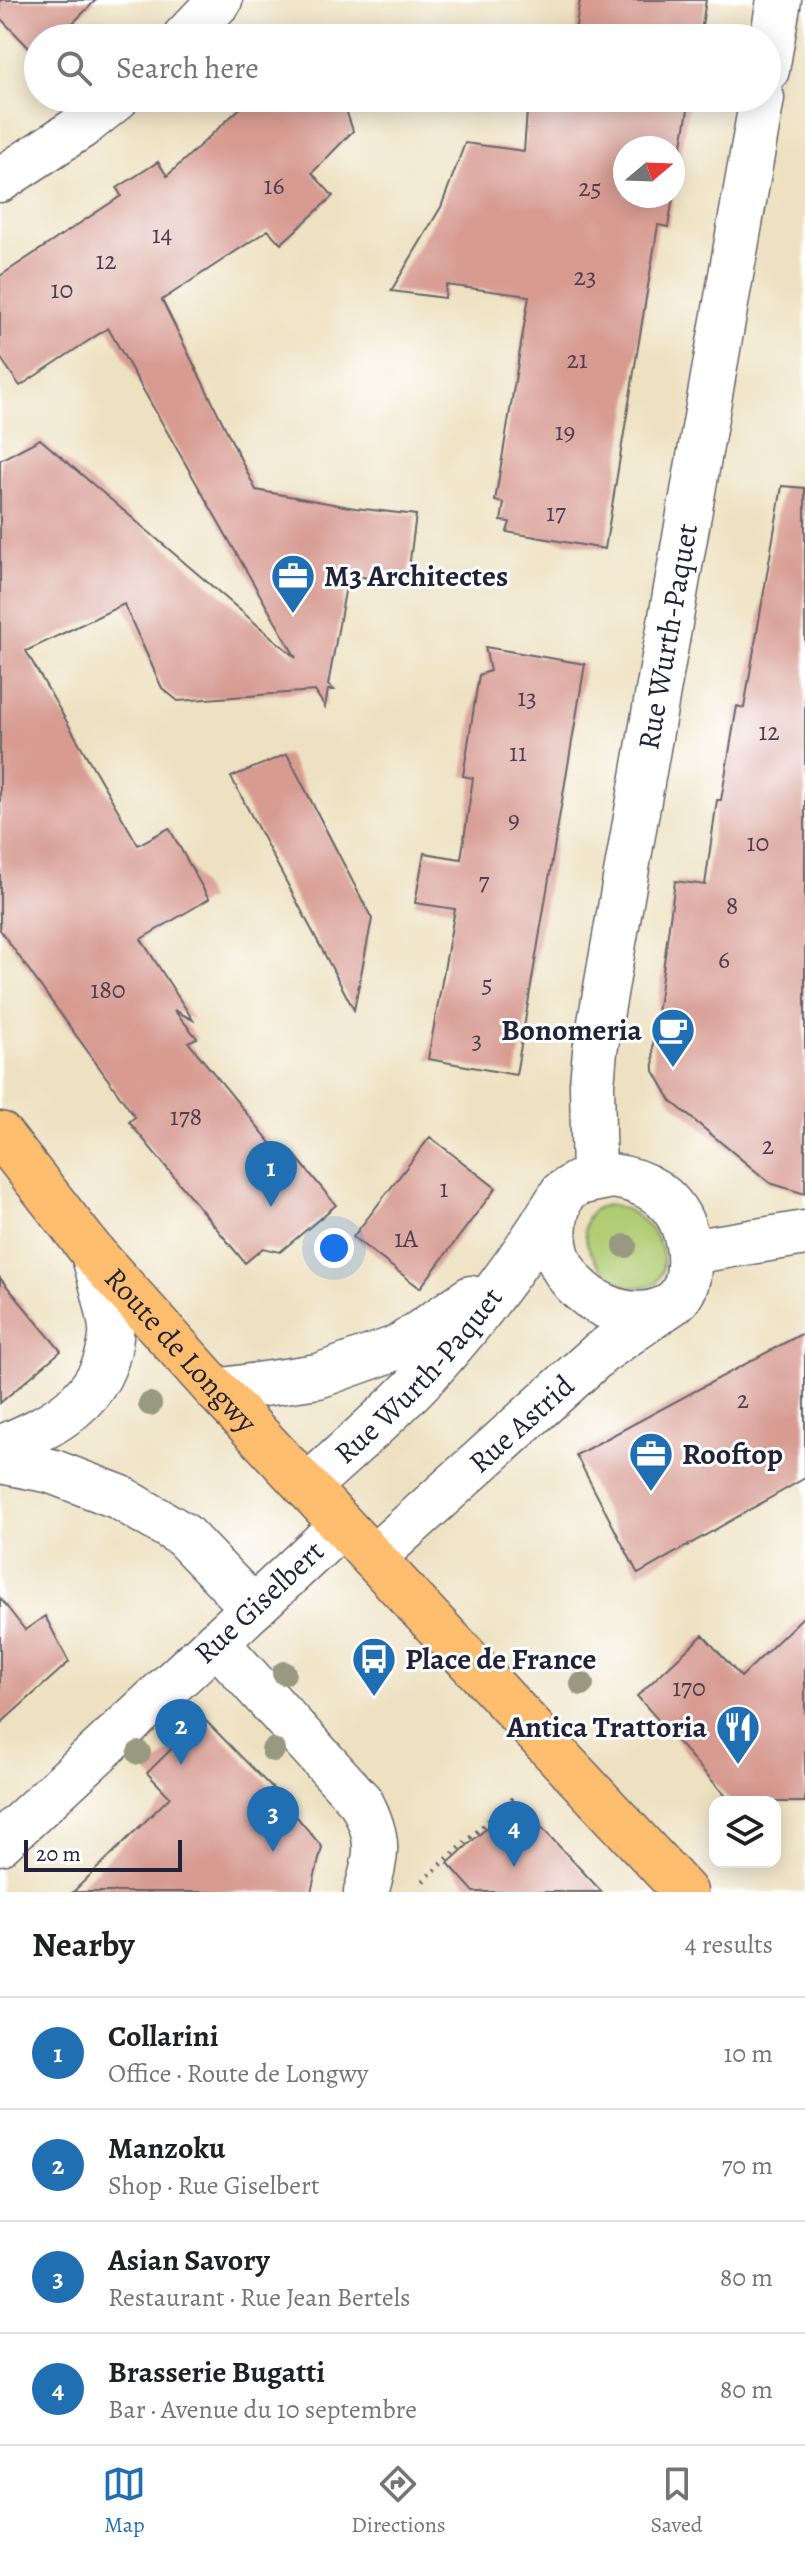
<!DOCTYPE html>
<meta charset="utf-8">
<style>
body{margin:0;font-family:Alegreya,serif;background:#f2f2f2;color:#202124}
.controls{position:absolute;right:24px;bottom:24px;display:grid;overflow:hidden;border-radius:16px;box-shadow:0 4px 20px #0003}
.controls button{width:72px;height:72px;display:grid;place-items:center;padding:0;border:0;border-bottom:2px solid #e0e0e0;background:#fff;color:#202124;font:40px sans-serif}
.compass{position:absolute;left:613px;top:136px;width:72px;height:72px;border-radius:50%;background:#fff;box-shadow:0 4px 20px #0003;rotate:71deg}
.scale{position:absolute;left:24px;bottom:20px;width:158px;box-sizing:border-box;padding-left:8px;border:4px solid #22223b;border-top:0;font-size:22px;line-height:28px;white-space:nowrap;color:#22223b;-webkit-text-stroke:6px #fff;paint-order:stroke}
.you{position:absolute;left:334px;top:1248px;width:28px;height:28px;margin:-20px;border:6px solid #fff;border-radius:50%;background:#1a73e8;box-shadow:0 0 0 12px #1a73e833}
.badge{display:grid;place-items:center;width:52px;height:52px;border-radius:50%;background:#1f6fb2;color:#fff;font-size:26px;font-weight:700}
.pin{position:absolute;translate:-50% -66px;filter:drop-shadow(0 2px 4px #0008)}
.pin::after{content:'';position:absolute;top:42px;width:28px;height:24px;background:inherit;clip-path:polygon(0 0,100% 0,50% 100%)}
.list{margin:0;padding:0;list-style:none}
h2{display:flex;justify-content:space-between;align-items:center;height:104px;margin:0;padding:0 32px;font-size:34px}
h2 small{font-size:26px;font-weight:400;color:#757577}
.list li{display:grid;grid-template-columns:52px 1fr auto;gap:24px;align-items:center;box-sizing:border-box;height:112px;padding:0 32px;border-top:2px solid #e0e0e0}
.list b{display:block;font-size:30px;white-space:nowrap}
.list p{margin:0;font-size:26px;white-space:nowrap;color:#757577}
.list em{font-size:26px;font-style:normal;color:#757577}
.icon{flex:none;width:44px;height:44px;fill:none;stroke:currentColor;stroke-width:2;stroke-linecap:round;stroke-linejoin:round}
.map{position:relative;flex:none;width:805px;height:1892px;overflow:hidden}
.search{position:absolute;background:#fff;box-shadow:0 4px 20px #0003;left:24px;right:24px;top:24px;height:88px;display:flex;align-items:center;gap:20px;box-sizing:border-box;padding:0 28px;border-radius:44px;color:#757577;font-size:30px}
.sheet{height:552px;background:#fff}
nav{display:flex;justify-content:space-around;align-items:center;box-sizing:border-box;height:112px;border-top:2px solid #e0e0e0;background:#fff;font-size:22px;color:#757577}
nav a{display:grid;justify-items:center;gap:4px}
nav .on{color:#1f6fb2}
.map>svg:first-child{display:block}
.green{fill:#b0cc73;stroke:#697757;stroke-width:2}
.building{fill:#d79b92;fill-rule:evenodd}
.lines{fill:none;stroke-linecap:round;stroke-linejoin:round}
.minor-casing{stroke:#69656a;stroke-width:47}
.tertiary-casing{stroke:#69656a;stroke-width:47}
.primary-casing{stroke:#69656a;stroke-width:47}
.path{stroke:#69656a;stroke-width:5;stroke-dasharray:2 6;stroke-linecap:butt}
.minor{stroke:#fff;stroke-width:44}
.tertiary{stroke:#fff;stroke-width:44}
.primary{stroke:#fcbd6e;stroke-width:44}
.tree{fill:#999982}
.labels{text-anchor:middle;stroke-width:6;stroke-linejoin:round;paint-order:stroke}
.number-label{font-size:26px;fill:#4f4051}
.poi-label{font-size:30px;font-weight:bold;fill:#22223b;stroke:#fff;text-anchor:start}
.street-label{font-size:30px;fill:#22223b;stroke:#fff}
</style>
<div class="map">
<svg width="805" height="1892" viewBox="0 0 805 1892">
<rect width="100%" height="100%" fill="#fff"/>
<filter id="ink" filterUnits="userSpaceOnUse"><feTurbulence type="fractalNoise" baseFrequency=".0125" numOctaves="2"/><feDisplacementMap in="SourceGraphic" scale="16" xChannelSelector="R" yChannelSelector="G"/><feConvolveMatrix kernelMatrix="1 2 1 2 8 2 1 2 1" color-interpolation-filters="sRGB"/></filter>
<filter id="wash" filterUnits="userSpaceOnUse"><feTurbulence type="fractalNoise" baseFrequency=".006" numOctaves="4" result="noise"/><feDisplacementMap in="SourceGraphic" scale="32" xChannelSelector="R" yChannelSelector="G"/><feGaussianBlur stdDeviation="1.8" result="paint"/><feColorMatrix in="noise" values="0 0 0 0 0 0 0 0 0 0 0 0 0 0 0 0 0 1.4 0 .05"/><feComposite in="paint" operator="in"/></filter>
<g filter="url(#wash)">
<rect width="100%" height="100%" fill="#eee1c1"/>
<path class="green" d="M 613,1205 C 644,1211 679,1253 656,1283 C 602,1308 552,1205 613,1205 Z"/>
<g id="blocks">
<path class="building" d="M 0,0 L 96,0 L 58,38 L 38,38 L 38,57 L 0,18 Z
M 580,0 L 706,0 L 700,38 L 574,38 Z
M 251,98 L 342,98 L 353,131 L 312,173 L 333,196 L 281,244 L 268,230 L 162,300 L 256,490 L 355,508 L 416,515 L 407,583 L 348,575 L 328,685 L 334,690 L 328,690 L 325,707 L 315,691 L 178,701 L 162,688 L 124,604 L 26,651 L 138,845 L 169,828 L 209,899 L 141,939 L 193,1020 L 174,1010 L 197,1038 L 188,1042 L 285,1160 L 293,1153 L 336,1205 L 280,1252 L 263,1248 L 245,1263 L 129,1122 L 135,1117 L 0,930 L 0,460 L 40,439 L 296,658 L 108,328 L 20,386 L 0,357 L 0,276 L 121,196 L 117,188 L 158,162 L 167,176 Z
M 528,98 L 690,98 L 668,227 L 658,225 L 605,549 L 507,532 L 510,522 L 501,521 L 504,503 L 495,501 L 529,296 L 446,285 L 445,298 L 391,291 L 441,207 L 465,143 L 524,151 ZM 625,148 L 673,148 L 673,196 L 625,196 Z
M 782,486 L 805,488 L 805,1194 L 770,1183 L 671,1101 L 654,1071 L 653,1044 L 675,881 L 705,885 L 717,800 L 721,800 L 737,706 L 744,708 Z
M 485,647 L 585,664 L 516,1075 L 428,1059 L 455,909 L 415,903 L 424,853 L 461,859 L 473,778 L 463,776 L 479,675 L 490,671 Z
M 287,754 L 372,919 L 354,1010 L 231,777 Z
M 430,1137 L 496,1188 L 420,1288 L 353,1237 Z
M 0,1278 L 61,1351 L 0,1403 Z
M 805,1332 L 805,1478 L 638,1574 L 576,1455 Z
M 0,1598 L 25,1630 L 45,1616 L 69,1662 L 0,1724 Z
M 805,1615 L 805,1802 L 731,1802 L 637,1696 L 703,1635 L 741,1677 Z
M 203,1718 L 277,1793 L 322,1847 L 311,1892 L 73,1892 L 170,1797 L 147,1773 Z
M 517,1809 L 531,1816 L 602,1892 L 474,1892 L 448,1863 L 493,1822 Z"/>
</g>
</g>
<g filter="url(#ink)">
<use href="#blocks" fill-opacity="0" stroke="#69656a" stroke-width="2"/>
<g class="lines">
<g class="minor-casing">
<g id="minor">
<path d="M 184,38 L 220,0"/>
<path d="M 767,70 L 779,0"/>
<path d="M 0,180 L 82,126 L 117,98"/>
<path d="M 612,1176 C 643,1180 671,1195 683,1226 C 691,1247 694,1285 675,1301 C 635,1334 569,1298 557,1253 C 551,1232 556,1213 562,1193 L 578,1183 Z"/>
<path id="s1" d="M 594,1178 L 592,1084 L 595,1051 L 762,98"/>
<path d="M 690,1252 L 805,1233"/>
<path d="M 217,1391 L 318,1376 L 399,1347 L 471,1298"/>
<path id="s2" d="M 307,1487 C 347,1450 390,1414 427,1374 C 476,1320 521,1260 559,1198"/>
<path id="s3" d="M 373,1558 L 600,1353 L 665,1308"/>
<path d="M 216,1642 L 361,1802 C 380,1838 378,1854 366,1892"/>
<path d="M 0,1843 L 253,1608"/>
</g>
</g>
<g class="tertiary-casing">
<path id="tertiary" d="M 0,1448 C 52,1426 104,1401 111,1337 C 113,1320 98,1272 93,1253
M 0,1461 L 51,1471 L 119,1497 L 183,1535 L 253,1608 L 342,1525"/>
</g>
<g class="primary-casing">
<g id="primary">
<path id="s4" d="M 0,1134 L 93,1253 L 217,1391 L 685,1892"/>
</g>
</g>
<path class="path" d="M 423,1881 L 517,1795"/>
<use href="#minor" class="minor"/>
<use href="#tertiary" class="tertiary"/>
<use href="#primary" class="primary"/>
</g>
<g class="tree">
<circle cx="625" cy="1246" r="12"/>
<circle cx="150" cy="1404" r="12"/>
<circle cx="284" cy="1673" r="12"/>
<circle cx="582" cy="1684" r="12"/>
<circle cx="273" cy="1750" r="12"/>
<circle cx="139" cy="1753" r="12"/>
</g>
</g>
<defs>
<g id="office-pin" transform="scale(2.3)"><path d="M0 17L-7.5 6A9.5 9.5 0 1 1 7.5 6Z" fill="#1f6fb2" stroke="#fff"/><path d="M-6-3h4V-5.5h4V-3h4V5H-6ZM-1-4.5V-3h2v-1.5ZM-6 0V1H6V0Z" fill="#fff"/></g>
<g id="cafe-pin" transform="scale(2.3)"><path d="M0 17L-7.5 6A9.5 9.5 0 1 1 7.5 6Z" fill="#1f6fb2" stroke="#fff"/><path d="M-5.5-4.5H6V0H3Q3 3.5 0 3.5H-2.5Q-5.5 3.5-5.5 0ZM3-3.2v2h1.7v-2ZM-6 4.5H4V6H-6Z" fill="#fff"/></g>
<g id="bus-pin" transform="scale(2.3)"><path d="M0 17L-7.5 6A9.5 9.5 0 1 1 7.5 6Z" fill="#1f6fb2" stroke="#fff"/><path d="M-5-6H5V4H4V6H2V4H-2V6H-4V4H-5ZM-3.5-4V0h7V-4ZM-3.5 1.2v1.5H-2V1.2ZM2 1.2v1.5H3.5V1.2Z" fill="#fff"/></g>
<g id="restaurant-pin" transform="scale(2.3)"><path d="M0 17L-7.5 6A9.5 9.5 0 1 1 7.5 6Z" fill="#1f6fb2" stroke="#fff"/><path d="M-5-6h1v4h1v-4h1v4h1v-4h1v5L-1.5 .5V6h-2V.5L-5-1ZM5-6V6H3V1.5H1.5Q1.5-4 5-6Z" fill="#fff"/></g>
</defs>
<g fill-rule="evenodd">
<use href="#office-pin" x="293" y="576"/>
<use href="#cafe-pin" x="673" y="1030"/>
<use href="#office-pin" x="651" y="1454"/>
<use href="#bus-pin" x="374" y="1659"/>
<use href="#restaurant-pin" x="738" y="1727"/>
</g>
<g class="labels">
<g class="number-label">
<text x="274" y="194">16</text>
<text x="590" y="196">25</text>
<text x="162" y="243">14</text>
<text x="106" y="269">12</text>
<text x="585" y="285">23</text>
<text x="62" y="298">10</text>
<text x="577" y="368">21</text>
<text x="565" y="440">19</text>
<text x="556" y="521">17</text>
<text x="527" y="706">13</text>
<text x="769" y="740">12</text>
<text x="518" y="761">11</text>
<text x="514" y="828">9</text>
<text x="758" y="851">10</text>
<text x="484" y="890">7</text>
<text x="732" y="914">8</text>
<text x="724" y="968">6</text>
<text x="487" y="992">5</text>
<text x="108" y="998">180</text>
<text x="477" y="1048">3</text>
<text x="186" y="1125">178</text>
<text x="768" y="1154">2</text>
<text x="444" y="1197">1</text>
<text x="406" y="1247">1A</text>
<text x="743" y="1408">2</text>
<text x="689" y="1696">170</text>
</g>
<g class="poi-label">
<text x="324" y="586">M3 Architectes</text>
<text x="642" y="1040" text-anchor="end">Bonomeria</text>
<text x="682" y="1464">Rooftop</text>
<text x="405" y="1669">Place de France</text>
<text x="707" y="1737" text-anchor="end">Antica Trattoria</text>
</g>
<g class="street-label">
<text dy="10" stroke="none"><textPath href="#s1" startOffset="548">Rue Wurth-Paquet</textPath></text>
<text dy="10" stroke="none"><textPath href="#s4" startOffset="282">Route de Longwy</textPath></text>
<text dy="10" stroke="none"><textPath href="#s2" startOffset="158">Rue Wurth-Paquet</textPath></text>
<text dy="10" stroke="none"><textPath href="#s3" startOffset="200">Rue Astrid</textPath></text>
<text transform="translate(259 1602) rotate(-43)" y="10">Rue Giselbert</text>
</g>
</g>
</svg>
<div class="controls">
<button><svg class="icon" aria-label="layers" viewBox="0 0 24 24"><path d="M12 4l9 5-9 5-9-5zM3 14l9 5 9-5"/></svg></button>
</div>
<svg class="compass" viewBox="-18 -18 36 36"><path d="M0-13l5 13h-10z" fill="#e53935"/><path d="M0 13l5-13h-10z" fill="#757577"/></svg>
<div class="scale">20 m</div>
<div class="you"></div>
<div class="pin badge" style="left:271px;top:1207px">1</div>
<div class="pin badge" style="left:181px;top:1765px">2</div>
<div class="pin badge" style="left:273px;top:1852px">3</div>
<div class="pin badge" style="left:514px;top:1867px">4</div>
<div class="search"><svg class="icon" aria-label="search" viewBox="0 0 24 24"><circle cx="10" cy="10" r="6"/><path d="M15 15l6 6"/></svg>Search here</div>
</div>
<section class="sheet">
<h2>Nearby<small>4 results</small></h2>
<ul class="list">
<li><span class="badge">1</span><div><b>Collarini</b><p>Office · Route de Longwy</p></div><em>10 m</em></li>
<li><span class="badge">2</span><div><b>Manzoku</b><p>Shop · Rue Giselbert</p></div><em>70 m</em></li>
<li><span class="badge">3</span><div><b>Asian Savory</b><p>Restaurant · Rue Jean Bertels</p></div><em>80 m</em></li>
<li><span class="badge">4</span><div><b>Brasserie Bugatti</b><p>Bar · Avenue du 10 septembre</p></div><em>80 m</em></li>
</ul>
</section>
<nav>
<a class="on"><svg class="icon" aria-label="map" viewBox="0 0 24 24"><path d="M3 6l6-2 6 2 6-2v14l-6 2-6-2-6 2zM9 4v14M15 6v14"/></svg>Map</a>
<a><svg class="icon" aria-label="directions" viewBox="0 0 24 24"><path d="M12 3l9 9-9 9-9-9zM9 14v-3h6M13 9l2 2-2 2"/></svg>Directions</a>
<a><svg class="icon" aria-label="saved" viewBox="0 0 24 24"><path d="M7 4h10v16l-5-4-5 4z"/></svg>Saved</a>
</nav>
